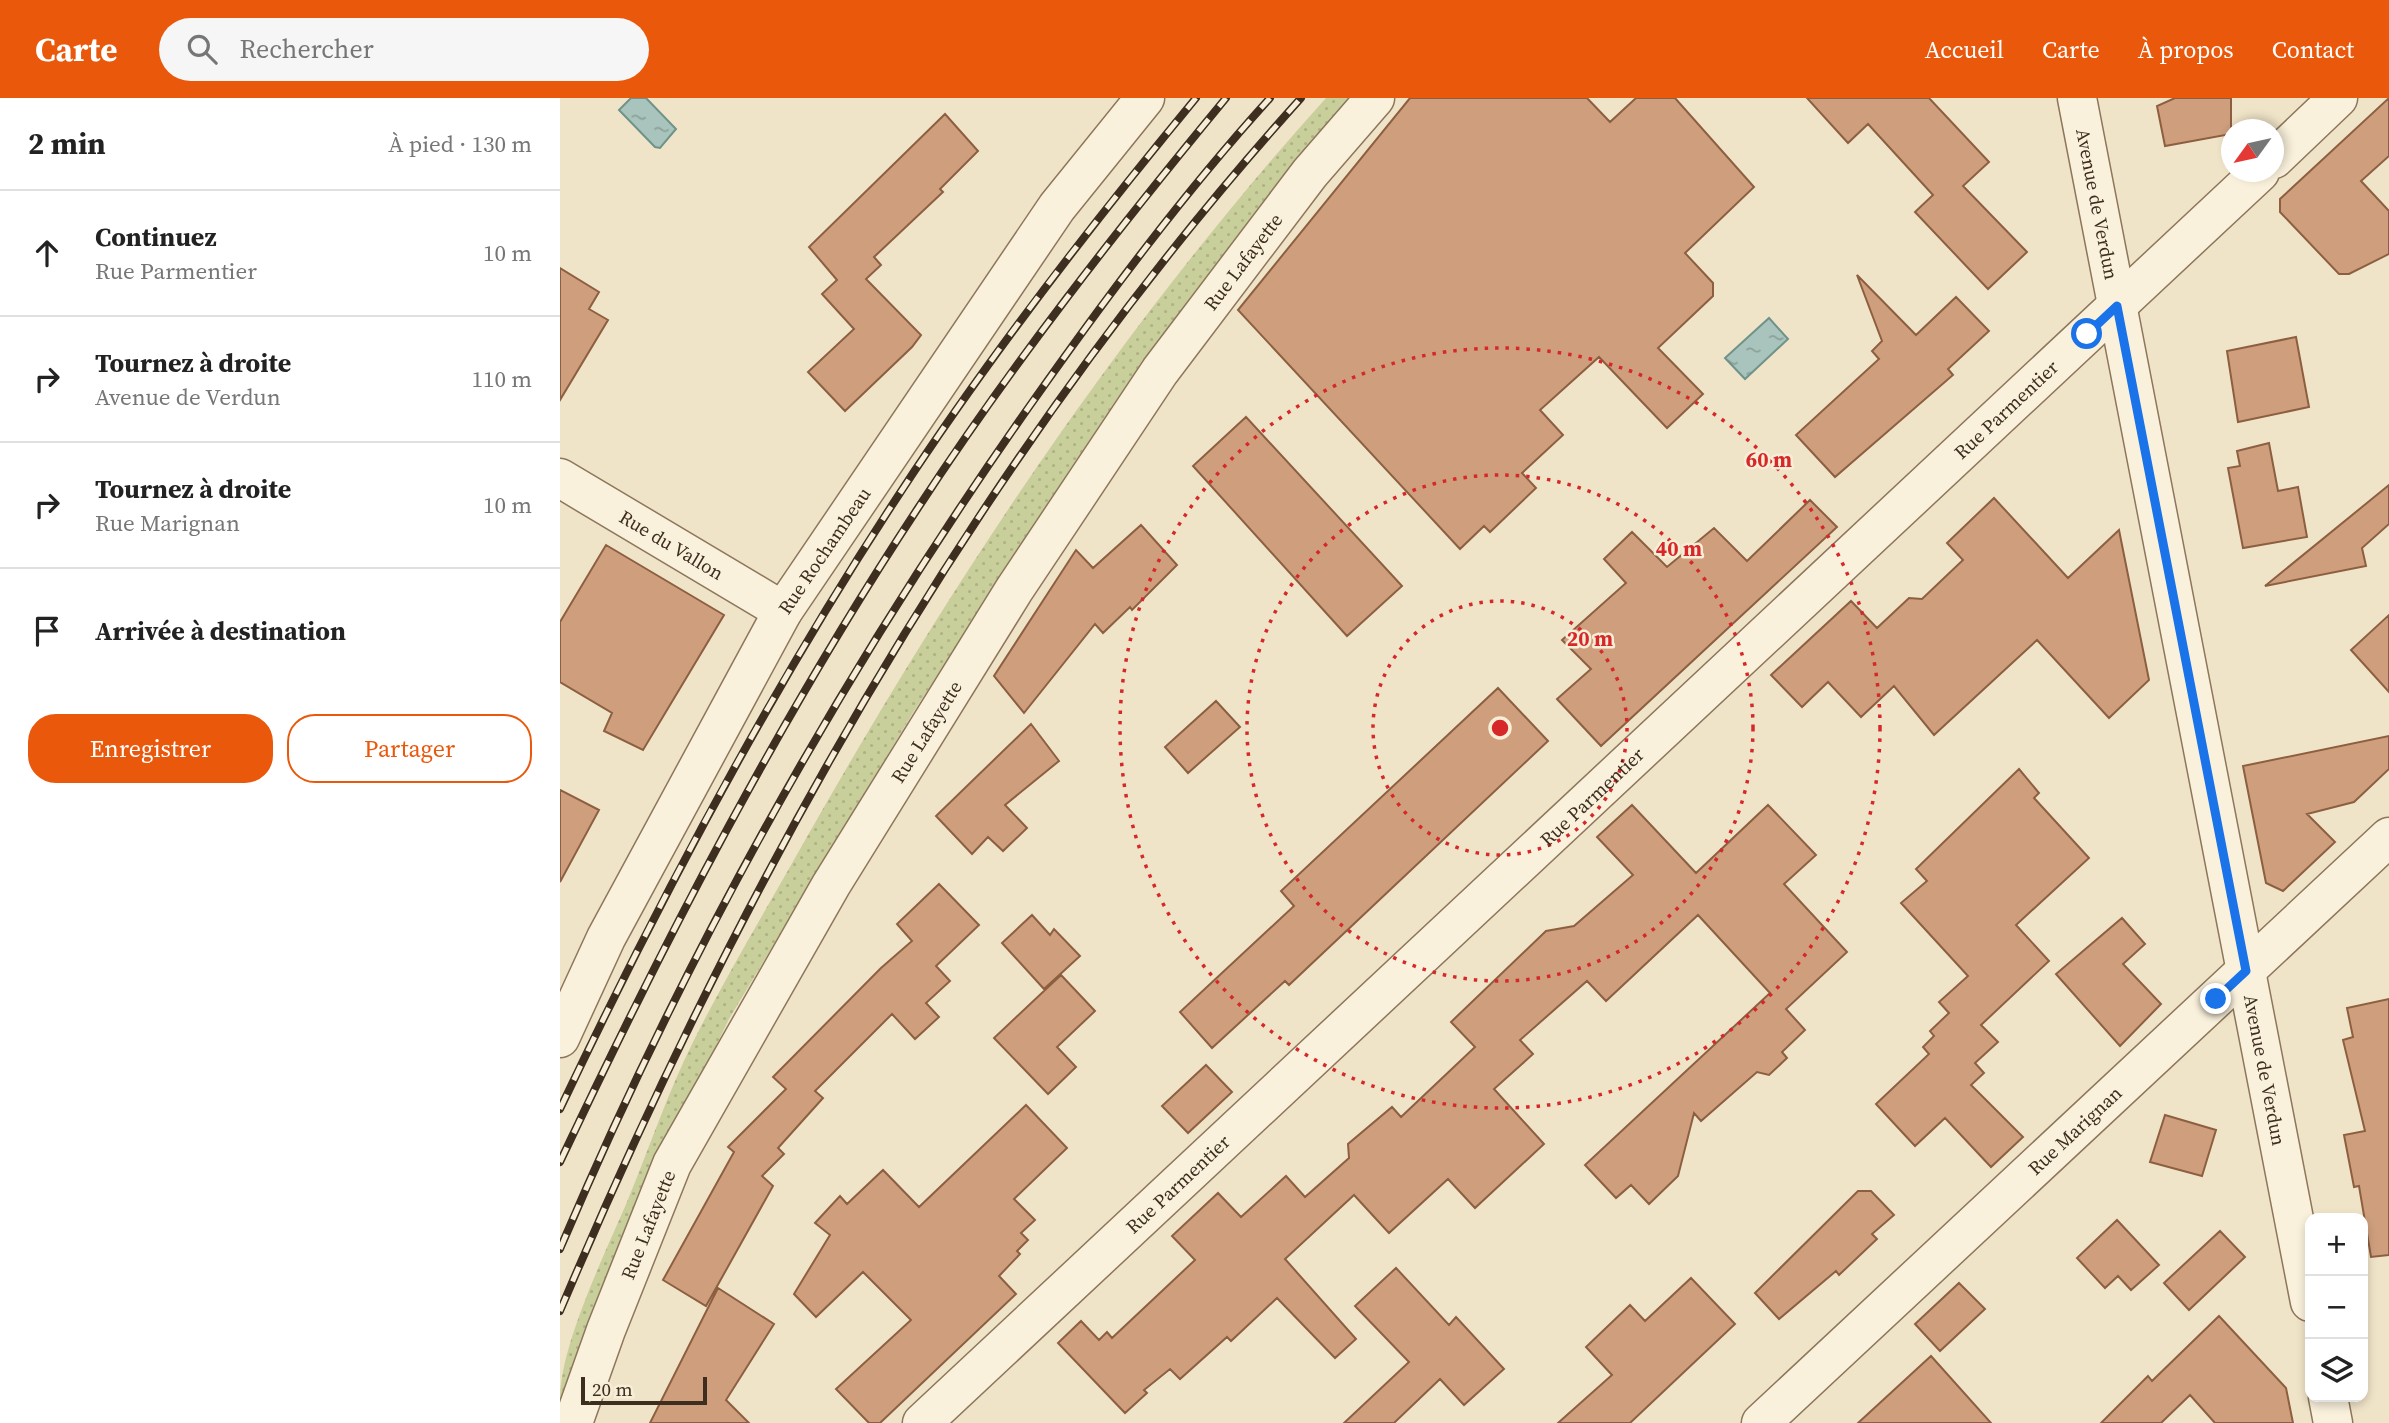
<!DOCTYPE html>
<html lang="fr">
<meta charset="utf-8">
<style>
body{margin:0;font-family:"Source Serif 4",serif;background:#f6f6f6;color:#222}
.controls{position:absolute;right:21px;bottom:21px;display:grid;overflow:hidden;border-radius:14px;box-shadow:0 4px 10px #0003}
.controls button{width:63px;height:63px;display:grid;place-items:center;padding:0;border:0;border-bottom:2px solid #e0e0e0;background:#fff;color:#222;font:35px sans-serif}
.compass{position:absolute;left:1661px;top:21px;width:63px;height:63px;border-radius:50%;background:#fff;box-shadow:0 4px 10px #0003;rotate:237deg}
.scale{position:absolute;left:21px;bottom:18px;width:126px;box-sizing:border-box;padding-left:7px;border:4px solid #3d2e20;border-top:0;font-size:19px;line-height:24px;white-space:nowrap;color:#3d2e20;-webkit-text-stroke:5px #f7eed8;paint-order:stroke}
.stop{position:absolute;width:21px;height:21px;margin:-16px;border:5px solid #1a73e8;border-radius:50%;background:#fff}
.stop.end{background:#1a73e8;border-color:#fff;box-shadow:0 2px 7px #0008}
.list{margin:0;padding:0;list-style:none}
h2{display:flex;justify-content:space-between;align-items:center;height:91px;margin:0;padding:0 28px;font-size:30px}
h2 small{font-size:23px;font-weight:400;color:#767676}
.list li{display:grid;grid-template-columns:46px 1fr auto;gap:21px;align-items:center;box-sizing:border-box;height:126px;padding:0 28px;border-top:2px solid #e0e0e0}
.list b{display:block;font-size:26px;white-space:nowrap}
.list p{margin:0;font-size:23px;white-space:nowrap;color:#767676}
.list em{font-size:23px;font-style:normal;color:#767676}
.actions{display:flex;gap:14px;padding:21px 28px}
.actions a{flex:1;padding:16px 0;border:2px solid #ea580c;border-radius:28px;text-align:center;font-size:24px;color:#ea580c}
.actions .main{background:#ea580c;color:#fff}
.icon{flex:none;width:38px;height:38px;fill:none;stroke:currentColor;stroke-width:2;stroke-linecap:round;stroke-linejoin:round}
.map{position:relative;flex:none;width:1829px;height:1325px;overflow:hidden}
header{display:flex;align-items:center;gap:42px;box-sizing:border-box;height:98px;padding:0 35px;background:#ea580c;color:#fff}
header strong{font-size:33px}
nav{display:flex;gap:38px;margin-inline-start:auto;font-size:24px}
.search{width:490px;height:63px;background:#f6f6f6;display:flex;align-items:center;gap:18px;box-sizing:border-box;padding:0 24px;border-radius:38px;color:#767676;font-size:26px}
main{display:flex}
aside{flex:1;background:#fff}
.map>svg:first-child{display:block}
.grass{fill:url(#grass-dots)}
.water{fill:url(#water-ripples);stroke:#6f938a;stroke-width:2}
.building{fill:#cf9f7d;stroke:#8d5f41;stroke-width:2}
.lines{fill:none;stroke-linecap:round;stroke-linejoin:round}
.minor-casing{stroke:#8d765c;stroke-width:41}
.minor{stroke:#faf1dc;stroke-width:38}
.rail-casing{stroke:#3d2e20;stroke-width:8}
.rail{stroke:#f7eed8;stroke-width:5;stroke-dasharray:16;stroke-linecap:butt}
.route{stroke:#1a73e8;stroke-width:9}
.ring{fill:none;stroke:#d62828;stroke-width:3.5;stroke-dasharray:3.5 7}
.labels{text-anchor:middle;stroke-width:5;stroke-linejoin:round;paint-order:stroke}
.street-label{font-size:19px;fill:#3d2e20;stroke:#f7eed8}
.centre{fill:#d62828;stroke:#f7eed8;stroke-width:3.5}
.ring-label{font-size:21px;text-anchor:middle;font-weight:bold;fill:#d62828;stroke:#f7eed8;stroke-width:5;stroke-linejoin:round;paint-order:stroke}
</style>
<header>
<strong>Carte</strong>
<div class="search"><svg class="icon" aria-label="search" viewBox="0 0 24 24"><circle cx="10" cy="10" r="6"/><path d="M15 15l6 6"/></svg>Rechercher</div>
<nav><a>Accueil</a><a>Carte</a><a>À propos</a><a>Contact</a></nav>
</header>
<main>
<aside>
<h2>2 min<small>À pied · 130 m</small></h2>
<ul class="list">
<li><svg class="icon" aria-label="ahead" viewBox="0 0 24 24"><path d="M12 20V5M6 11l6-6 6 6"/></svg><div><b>Continuez</b><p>Rue Parmentier</p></div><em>10 m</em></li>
<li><svg class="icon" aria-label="right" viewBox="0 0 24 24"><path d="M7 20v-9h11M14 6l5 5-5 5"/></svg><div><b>Tournez à droite</b><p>Avenue de Verdun</p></div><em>110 m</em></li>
<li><svg class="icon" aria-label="right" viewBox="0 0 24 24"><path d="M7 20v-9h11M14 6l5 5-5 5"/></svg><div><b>Tournez à droite</b><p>Rue Marignan</p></div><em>10 m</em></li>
<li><svg class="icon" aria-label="arrive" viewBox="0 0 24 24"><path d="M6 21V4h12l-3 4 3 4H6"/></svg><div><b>Arrivée à destination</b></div></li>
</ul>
<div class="actions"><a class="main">Enregistrer</a><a>Partager</a></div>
</aside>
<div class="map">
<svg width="1829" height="1325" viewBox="0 0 1829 1325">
<defs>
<pattern id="grass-dots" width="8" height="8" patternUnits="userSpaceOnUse" patternTransform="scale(1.75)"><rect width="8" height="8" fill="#c9cf9b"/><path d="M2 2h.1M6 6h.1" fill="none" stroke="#aeb285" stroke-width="1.8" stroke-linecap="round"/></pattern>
<pattern id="water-ripples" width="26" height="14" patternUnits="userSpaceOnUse" patternTransform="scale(1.75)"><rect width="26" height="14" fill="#a9c4bc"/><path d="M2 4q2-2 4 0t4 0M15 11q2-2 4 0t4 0" fill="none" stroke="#8ba098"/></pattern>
</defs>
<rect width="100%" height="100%" fill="#f0e4c8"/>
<path class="grass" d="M 766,0 L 793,0 L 534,340 L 354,613 L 169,921 L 54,1159 L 0,1301 C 0,1246 47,1152 69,1099 C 90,1048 108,994 133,944 C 168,874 210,805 248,737 C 397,475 564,224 766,0 Z"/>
<path class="water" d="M 71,0 L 86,0 L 116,31 L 100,50 L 95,49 L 59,12 Z
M 1209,220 L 1228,241 L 1185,281 L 1165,260 Z"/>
<path class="building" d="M 850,0 L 1027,0 L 1050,24 L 1076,0 L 1115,0 L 1194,89 L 1125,155 L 1153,185 L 1153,198 L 1098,250 L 1143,296 L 1107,330 L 1039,259 L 980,312 L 1003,337 L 962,375 L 976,390 L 930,434 L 924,428 L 900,451 L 678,212 Z
M 1247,0 L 1369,0 L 1429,64 L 1403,88 L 1467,154 L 1428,191 L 1355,114 L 1373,97 L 1308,26 L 1288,45 Z
M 1615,0 L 1671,0 L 1671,36 L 1605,48 L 1597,8 Z
M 1829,0 L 1829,58 L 1801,83 L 1829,113 L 1829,156 L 1789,176 L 1779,176 L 1720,114 L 1720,101 Z
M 385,16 L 418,53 L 380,91 L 383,94 L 314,159 L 321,167 L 306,181 L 361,237 L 352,249 L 285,313 L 248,274 L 294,231 L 262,196 L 277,182 L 249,149 Z
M 0,170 L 39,194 L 29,211 L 48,222 L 0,302 Z
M 1297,177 L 1356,237 L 1396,199 L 1429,233 L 1388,271 L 1393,277 L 1275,379 L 1236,337 L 1319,261 L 1312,253 L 1322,243 Z
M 1736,239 L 1749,309 L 1678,324 L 1667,253 Z
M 686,319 L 842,488 L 787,538 L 633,368 Z
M 1709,345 L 1718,393 L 1738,389 L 1747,439 L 1683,450 L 1668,370 L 1680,368 L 1677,353 Z
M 1829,387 L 1829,426 L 1802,450 L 1806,468 L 1705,488 Z
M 1434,400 L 1508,480 L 1559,432 L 1589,582 L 1549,620 L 1477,542 L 1374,637 L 1334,588 L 1301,619 L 1268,584 L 1242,609 L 1211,577 L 1291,503 L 1317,530 L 1349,500 L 1362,501 L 1403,462 L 1387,445 Z
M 1250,402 L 1277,429 L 1041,648 L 997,601 L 1031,571 L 1002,542 L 1066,485 L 1044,461 L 1072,434 L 1107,469 L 1154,430 L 1187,463 Z
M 581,427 L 617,467 L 572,512 L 570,509 L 543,535 L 535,526 L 464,615 L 434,578 L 516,452 L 533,470 Z
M 46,447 L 164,517 L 83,652 L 44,633 L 52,615 L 0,584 L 0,524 Z
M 1829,517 L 1829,594 L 1791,552 Z
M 938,590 L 988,643 L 729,887 L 725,883 L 652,950 L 620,914 L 734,808 L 721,793 Z
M 656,603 L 680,629 L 628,675 L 605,649 Z
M 471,626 L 499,663 L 445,707 L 467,730 L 443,753 L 428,739 L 412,756 L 376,718 Z
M 1829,638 L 1829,671 L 1794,704 L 1747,716 L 1775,744 L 1723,793 L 1706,785 L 1683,668 Z
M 1459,671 L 1479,695 L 1474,700 L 1529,760 L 1456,827 L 1489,863 L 1421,927 L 1438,944 L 1415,965 L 1424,975 L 1411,987 L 1463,1039 L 1431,1069 L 1385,1020 L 1355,1048 L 1316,1006 L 1369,956 L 1363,949 L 1374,938 L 1370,933 L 1389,915 L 1379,904 L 1408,878 L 1341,805 L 1367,783 L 1356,771 Z
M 0,692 L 39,712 L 0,784 Z
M 1072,707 L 1136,775 L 1208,707 L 1256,757 L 1224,786 L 1287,854 L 1226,911 L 1245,932 L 1222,954 L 1227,960 L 1209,977 L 1197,974 L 1141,1023 L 1134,1015 L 1118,1078 L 1089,1106 L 1071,1087 L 1056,1100 L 1025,1067 L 1210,895 L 1138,817 L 1046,903 L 1027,883 L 960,942 L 973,956 L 934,991 L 984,1046 L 915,1110 L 888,1081 L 829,1135 L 794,1097 L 725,1161 L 796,1241 L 775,1260 L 717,1200 L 671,1243 L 667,1239 L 620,1281 L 610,1271 L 584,1292 L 587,1295 L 565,1315 L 498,1245 L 521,1223 L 539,1242 L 547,1234 L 552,1240 L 635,1162 L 612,1138 L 658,1095 L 681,1119 L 726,1078 L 745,1099 L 789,1060 L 788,1046 L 832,1009 L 841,1019 L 915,949 L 891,924 L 986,833 L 1014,828 L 1073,777 L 1037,739 Z
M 379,786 L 419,827 L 376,868 L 390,883 L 366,905 L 379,919 L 355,941 L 332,916 L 255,993 L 263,1000 L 218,1050 L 224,1056 L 202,1078 L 213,1088 L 146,1208 L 103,1182 L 174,1054 L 168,1049 L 226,991 L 213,979 L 321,870 L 352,843 L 337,826 Z
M 472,817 L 490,837 L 494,831 L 520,858 L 484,891 L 442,845 Z
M 1562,820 L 1585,846 L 1563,866 L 1601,906 L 1560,948 L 1496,876 Z
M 501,877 L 535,913 L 497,949 L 516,969 L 488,996 L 434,940 Z
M 1829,901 L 1829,1157 L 1811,1159 L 1799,1088 L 1794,1089 L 1784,1037 L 1805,1033 L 1783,942 L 1793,939 L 1787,910 Z
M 646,967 L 672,994 L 628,1035 L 602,1008 Z
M 466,1007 L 507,1050 L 454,1101 L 475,1122 L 461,1135 L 468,1142 L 457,1153 L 460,1156 L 439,1178 L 456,1196 L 320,1325 L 309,1325 L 276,1291 L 351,1222 L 303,1174 L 256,1219 L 234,1196 L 270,1137 L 255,1125 L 280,1098 L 287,1106 L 323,1072 L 359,1109 Z
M 1605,1017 L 1656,1032 L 1642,1078 L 1590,1064 Z
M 1298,1093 L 1311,1093 L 1334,1117 L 1312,1136 L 1317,1141 L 1279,1177 L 1276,1173 L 1219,1221 L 1195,1195 Z
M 1557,1122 L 1599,1167 L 1571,1192 L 1558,1178 L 1545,1190 L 1517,1160 Z
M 1660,1133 L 1685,1159 L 1629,1212 L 1604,1185 Z
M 836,1170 L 889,1227 L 896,1219 L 944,1271 L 904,1307 L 880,1281 L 834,1325 L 784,1325 L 849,1264 L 795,1208 Z
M 1131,1180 L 1175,1226 L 1070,1325 L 998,1325 L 1052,1277 L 1026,1249 L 1070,1207 L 1085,1223 Z
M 1399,1185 L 1425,1211 L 1380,1253 L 1355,1226 Z
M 158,1190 L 214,1226 L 166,1302 L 189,1325 L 90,1325 Z
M 1659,1218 L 1726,1290 L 1733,1325 L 1655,1325 L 1630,1297 L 1601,1325 L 1541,1325 L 1588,1278 L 1592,1283 Z
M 1371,1258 L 1431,1325 L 1298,1325 Z"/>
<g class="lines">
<g class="minor-casing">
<g id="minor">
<path id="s1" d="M 1517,0 L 1750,1204"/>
<path d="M 1714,61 L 1778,0"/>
<path id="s2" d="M 0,380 L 223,513"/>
<path id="s3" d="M 0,940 L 46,840 L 223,513 L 497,109 L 585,0"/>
<path d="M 1768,1299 L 1773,1325"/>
<path id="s4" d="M 13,1325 L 46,1232 L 112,1066 L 271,787 L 454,492 L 600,273 L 750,75 L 815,0"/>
<path id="s5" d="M 362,1325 L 1700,74"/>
<path id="s6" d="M 1201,1325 L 1829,739"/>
</g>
</g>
<use href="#minor" class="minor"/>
<g class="rail-casing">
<path id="rail" d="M 0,1011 C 101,798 211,591 340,395 C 430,257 531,127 636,0
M 0,1064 C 106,839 221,618 358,410 C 452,266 557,132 666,0
M 0,1151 C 126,854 285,570 471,306 C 545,201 623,96 710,0
M 0,1213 C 184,778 424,352 741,0"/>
</g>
<use href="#rail" class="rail"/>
</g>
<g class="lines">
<path class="route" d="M 1527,236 L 1557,208 L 1686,873 L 1656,901"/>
</g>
<g class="ring">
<circle cx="940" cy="630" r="127"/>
<circle cx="940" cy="630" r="253"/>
<circle cx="940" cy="630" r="380"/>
</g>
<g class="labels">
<g class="street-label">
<text dy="7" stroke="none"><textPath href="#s1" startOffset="108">Avenue de Verdun</textPath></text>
<text dy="7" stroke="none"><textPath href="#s4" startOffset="1346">Rue Lafayette</textPath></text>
<text dy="7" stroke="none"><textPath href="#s5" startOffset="1484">Rue Parmentier</textPath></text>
<text dy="7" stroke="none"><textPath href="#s2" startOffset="130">Rue du Vallon</textPath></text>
<text dy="7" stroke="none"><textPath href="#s3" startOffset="555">Rue Rochambeau</textPath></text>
<text dy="7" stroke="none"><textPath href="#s4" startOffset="779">Rue Lafayette</textPath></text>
<text dy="7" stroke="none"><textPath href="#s5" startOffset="917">Rue Parmentier</textPath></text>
<text dy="7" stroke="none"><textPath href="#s1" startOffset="990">Avenue de Verdun</textPath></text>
<text dy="7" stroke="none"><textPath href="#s6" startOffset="429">Rue Marignan</textPath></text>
<text dy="7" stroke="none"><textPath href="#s5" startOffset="350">Rue Parmentier</textPath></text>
<text dy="7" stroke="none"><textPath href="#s4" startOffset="212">Rue Lafayette</textPath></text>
</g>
</g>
<circle cx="940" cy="630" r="10" class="centre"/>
<g class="ring-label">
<text x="1209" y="369">60 m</text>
<text x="1119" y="458">40 m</text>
<text x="1030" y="548">20 m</text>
</g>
</svg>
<div class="controls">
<button>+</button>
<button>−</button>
<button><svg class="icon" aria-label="layers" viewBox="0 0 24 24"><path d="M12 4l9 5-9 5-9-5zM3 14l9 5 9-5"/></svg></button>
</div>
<svg class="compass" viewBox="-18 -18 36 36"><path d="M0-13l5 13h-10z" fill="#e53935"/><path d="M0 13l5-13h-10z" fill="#767676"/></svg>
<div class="scale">20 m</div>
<div class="stop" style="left:1527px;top:236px"></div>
<div class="stop end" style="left:1656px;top:901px"></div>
</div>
</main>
